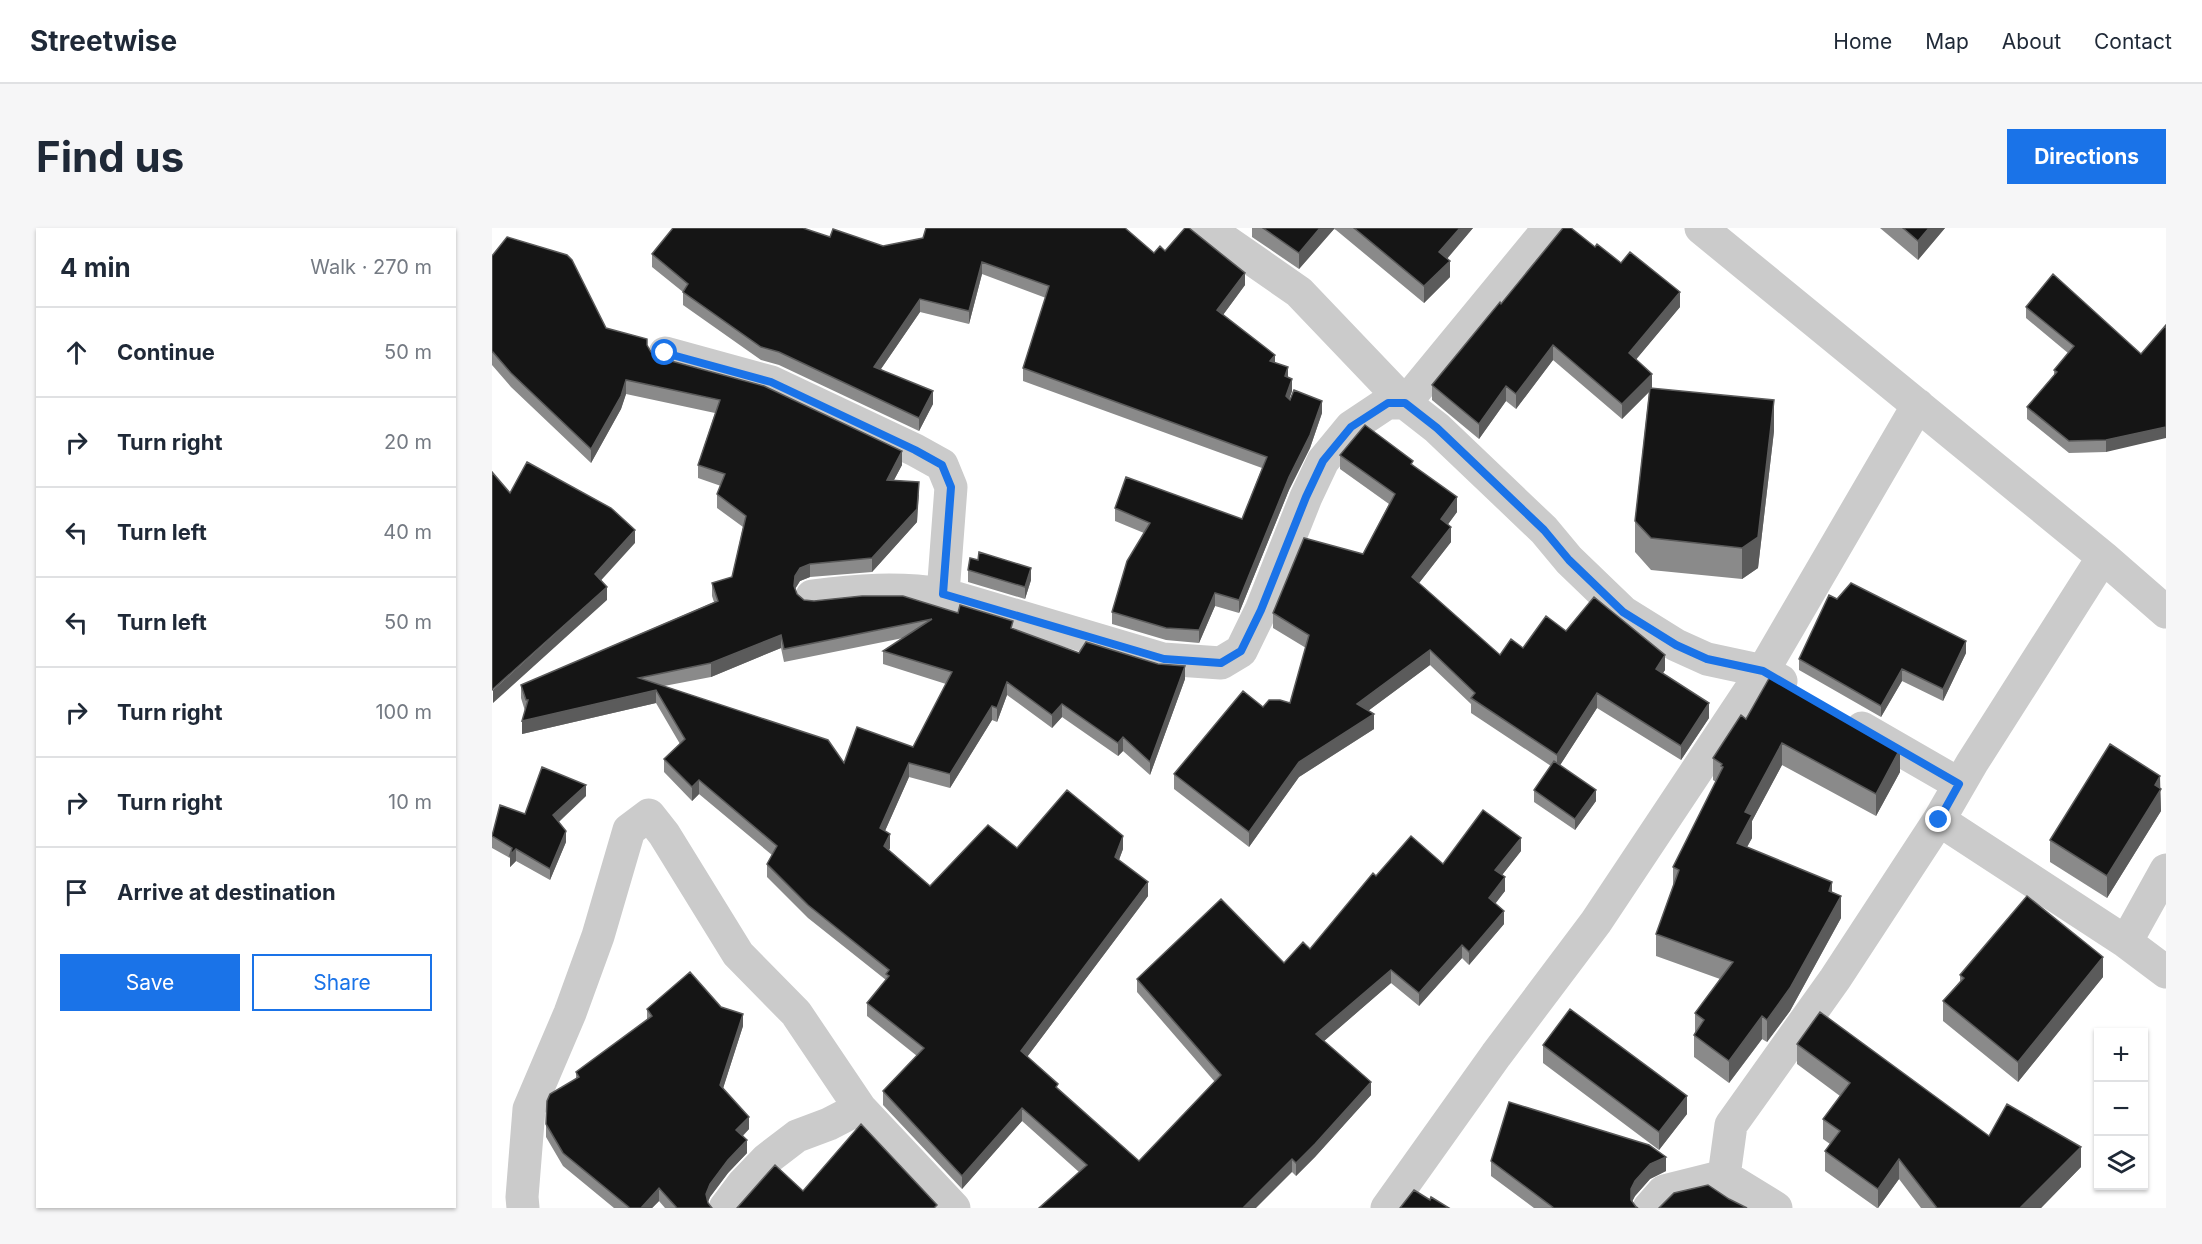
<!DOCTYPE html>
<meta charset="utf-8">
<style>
body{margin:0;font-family:Inter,sans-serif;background:#f6f6f7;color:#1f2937}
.controls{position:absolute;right:18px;bottom:18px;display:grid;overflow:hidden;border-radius:0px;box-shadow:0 2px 4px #0004}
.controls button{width:54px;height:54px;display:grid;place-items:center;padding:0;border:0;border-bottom:2px solid #e0e1e3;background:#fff;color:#1f2937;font:30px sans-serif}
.stop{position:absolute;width:18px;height:18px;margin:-14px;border:4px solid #1a73e8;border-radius:50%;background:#fff}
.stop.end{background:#1a73e8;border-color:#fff;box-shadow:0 2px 6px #0008}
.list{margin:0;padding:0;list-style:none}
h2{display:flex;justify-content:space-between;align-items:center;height:78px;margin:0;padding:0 24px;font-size:26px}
h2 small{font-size:20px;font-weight:400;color:#747a83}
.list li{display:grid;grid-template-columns:39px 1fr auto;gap:18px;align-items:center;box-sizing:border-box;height:90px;padding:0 24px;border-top:2px solid #e0e1e3}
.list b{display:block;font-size:22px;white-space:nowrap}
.list em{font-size:20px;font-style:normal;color:#747a83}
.actions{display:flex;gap:12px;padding:18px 24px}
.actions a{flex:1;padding:14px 0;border:2px solid #1a73e8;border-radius:0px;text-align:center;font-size:21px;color:#1a73e8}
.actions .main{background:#1a73e8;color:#fff}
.icon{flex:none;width:33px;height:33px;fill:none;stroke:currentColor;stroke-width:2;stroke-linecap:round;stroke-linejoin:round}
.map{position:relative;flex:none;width:1674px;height:980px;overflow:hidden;border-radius:0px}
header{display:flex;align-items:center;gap:36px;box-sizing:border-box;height:84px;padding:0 30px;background:#fff;border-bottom:2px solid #e0e1e3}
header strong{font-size:28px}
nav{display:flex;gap:33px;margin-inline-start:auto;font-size:21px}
.intro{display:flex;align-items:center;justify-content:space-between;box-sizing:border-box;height:144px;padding:0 36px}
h1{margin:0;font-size:42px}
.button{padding:15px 27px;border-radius:0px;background:#1a73e8;color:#fff;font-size:21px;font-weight:700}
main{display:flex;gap:36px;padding:0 36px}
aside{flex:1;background:#fff;border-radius:0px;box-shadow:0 2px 4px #0004}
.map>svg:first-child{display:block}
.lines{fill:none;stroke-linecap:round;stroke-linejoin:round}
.minor{stroke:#cbcbcb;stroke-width:33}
.wall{fill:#8a8a8a;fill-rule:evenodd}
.shaded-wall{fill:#5b5b5b}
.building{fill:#151515;stroke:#5b5b5b;stroke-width:1.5;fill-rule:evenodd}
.route{stroke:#1a73e8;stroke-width:8}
</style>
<header>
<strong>Streetwise</strong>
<nav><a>Home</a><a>Map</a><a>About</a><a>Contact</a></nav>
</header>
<div class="intro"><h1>Find us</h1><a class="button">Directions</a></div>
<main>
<aside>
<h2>4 min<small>Walk · 270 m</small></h2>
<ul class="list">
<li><svg class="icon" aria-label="ahead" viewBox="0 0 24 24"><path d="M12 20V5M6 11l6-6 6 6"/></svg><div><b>Continue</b></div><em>50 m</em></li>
<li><svg class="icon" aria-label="right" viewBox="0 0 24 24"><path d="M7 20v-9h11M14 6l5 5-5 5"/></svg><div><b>Turn right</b></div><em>20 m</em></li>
<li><svg class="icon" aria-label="left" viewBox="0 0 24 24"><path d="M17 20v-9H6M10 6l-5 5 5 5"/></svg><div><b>Turn left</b></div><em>40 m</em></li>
<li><svg class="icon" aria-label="left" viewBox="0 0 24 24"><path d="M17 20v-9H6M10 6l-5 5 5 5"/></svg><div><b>Turn left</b></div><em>50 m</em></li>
<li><svg class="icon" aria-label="right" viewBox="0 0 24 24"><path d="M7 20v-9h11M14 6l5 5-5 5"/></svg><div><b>Turn right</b></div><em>100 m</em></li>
<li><svg class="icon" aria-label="right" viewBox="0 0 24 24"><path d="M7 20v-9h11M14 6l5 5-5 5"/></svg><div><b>Turn right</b></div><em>10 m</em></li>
<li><svg class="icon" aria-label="arrive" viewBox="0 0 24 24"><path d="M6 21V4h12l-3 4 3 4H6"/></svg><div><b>Arrive at destination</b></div></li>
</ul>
<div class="actions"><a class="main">Save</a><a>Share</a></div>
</aside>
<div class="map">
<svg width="1674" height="980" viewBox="0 0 1674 980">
<rect width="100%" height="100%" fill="#fff"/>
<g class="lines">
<path class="minor" d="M 715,0 L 807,64 L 913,175 L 945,200 L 1052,302 L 1077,332 L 1131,384 L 1184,417 L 1215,431 L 1271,443 L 1289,453
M 1209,0 L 1611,329 L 1674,384
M 173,125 L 279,154 L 423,222 L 450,237 L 459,259 L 451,366
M 320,368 C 364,362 407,359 451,366 L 671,431 L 729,435 L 749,423 L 769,382 L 814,269 L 831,233 L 859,199 L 895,175 L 913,175 L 1057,0
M 1370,500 L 1467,556
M 1447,592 L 1634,714 L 1674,744
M 1634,714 L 1674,642
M 1232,948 L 1284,980
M 31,980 L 30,969 L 37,881 L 78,785 L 106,708 L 137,602 L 157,587 L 172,606 L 246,726 L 304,785 L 368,880 L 462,980
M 233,980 L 251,956 L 275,931 L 305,908 L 337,896 L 368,880
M 895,980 L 1004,827 L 1104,694 L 1271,443 L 1426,177
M 1157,980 L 1172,963 L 1232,948 L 1239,897 L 1343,751 L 1447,592 L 1480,535 L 1611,329"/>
</g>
<path class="wall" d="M 760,0 L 981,0 L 955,31 L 958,49 L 932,75 L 844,2 L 842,1 L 807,41 L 760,9 Z
M 1388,0 L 1453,0 L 1426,32 Z
M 338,9 L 391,18 L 662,25 L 673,23 L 753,57 L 731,87 L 783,134 L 796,149 L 800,163 L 797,171 L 830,185 L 818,220 L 797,262 L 747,385 L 723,378 L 707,415 L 674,412 L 620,396 L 620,384 L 652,305 L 623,293 L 623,280 L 750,291 L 770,240 L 531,153 L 531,140 L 554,70 L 490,46 L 477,96 L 428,84 L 389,141 L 441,176 L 427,203 L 287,137 L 269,132 L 191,77 L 191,64 L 160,39 L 160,26 Z
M 1103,19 L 1129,35 L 1188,79 L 1144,131 L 1160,161 L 1282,203 L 1266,340 L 1250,351 L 1159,342 L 1143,324 L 1143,293 L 1157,164 L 1130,191 L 1061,132 L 1024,181 L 1014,173 L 987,211 L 940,172 L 940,157 L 1009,76 Z
M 0,28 L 114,100 L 155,117 L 159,124 L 168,130 L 410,237 L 402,252 L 427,267 L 425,294 L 380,344 L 318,349 L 308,353 L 303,361 L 305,366 L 312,372 L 521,401 L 587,425 L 693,451 L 658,547 L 631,523 L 626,528 L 570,489 L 560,500 L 515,467 L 505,494 L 500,492 L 458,560 L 417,549 L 393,603 L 398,620 L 397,622 L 438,658 L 525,620 L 631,621 L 627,632 L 656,668 L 535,829 L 566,861 L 647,933 L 723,854 L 645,764 L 645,751 L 792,735 L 818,721 L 884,648 L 1029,623 L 1010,647 L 1013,663 L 1003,675 L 1012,696 L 977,737 L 970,730 L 927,778 L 899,755 L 832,813 L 879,867 L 823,929 L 804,948 L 800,944 L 587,944 L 530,893 L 470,961 L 391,877 L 391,863 L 425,828 L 375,788 L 375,775 L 394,752 L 316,690 L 275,649 L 275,636 L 280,627 L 207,566 L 200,573 L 172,544 L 172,531 L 188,516 L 164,475 L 30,506 L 33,483 L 29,470 L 29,457 L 222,374 L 220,368 L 220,355 L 240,349 L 251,299 L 225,280 L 225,266 L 229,258 L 206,250 L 206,237 L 223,185 L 134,166 L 129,181 L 99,235 L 19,159 L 0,137 ZM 411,410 L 391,423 L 391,436 L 454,456 L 421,519 L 352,535 L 172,458 L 219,449 L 289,420 L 292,434 Z
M 1534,79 L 1649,126 L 1614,224 L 1577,225 L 1535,191 L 1535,179 L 1562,147 L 1562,142 L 1576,125 L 1534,90 Z
M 848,227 L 921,238 L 965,284 L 955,297 L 959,314 L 927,355 L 1008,427 L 1031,420 L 1074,403 L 1173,442 L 1170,446 L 1217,490 L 1189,532 L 1105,480 L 1068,537 L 1104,573 L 1083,602 L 1042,574 L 1042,562 L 1059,538 L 979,485 L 979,476 L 938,437 L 876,483 L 882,501 L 807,549 L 757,619 L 682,561 L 682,546 L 771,479 L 798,475 L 814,420 L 781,400 L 781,385 L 871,326 L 897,276 L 848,241 Z
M 476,342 L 539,352 L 533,371 L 476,354 Z
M 1474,425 L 1451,473 L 1410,453 L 1389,489 L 1307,442 L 1307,431 Z
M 1254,491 L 1408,544 L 1384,588 L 1290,537 L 1260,593 L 1260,610 L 1255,619 L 1340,664 L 1349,690 L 1298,783 L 1275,814 L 1270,811 L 1237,855 L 1202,829 L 1202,807 L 1203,804 L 1203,785 L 1228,751 L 1164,728 L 1164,706 L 1181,658 L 1181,639 L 1224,554 L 1221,552 L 1221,530 Z
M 1668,560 L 1669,583 L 1615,670 L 1558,634 L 1558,612 Z
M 94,568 L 67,594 L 74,614 L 58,652 L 24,633 L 18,639 L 18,630 L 0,620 L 0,607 L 33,586 Z
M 1468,747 L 1611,749 L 1526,854 L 1451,793 L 1451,773 L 1468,753 Z
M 229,779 L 251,798 L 231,860 L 257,901 L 251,908 L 255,925 L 236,945 L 218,969 L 216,974 L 220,980 L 173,980 L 167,973 L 160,980 L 122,980 L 71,938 L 54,909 L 54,896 L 84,851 L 84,844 L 155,792 L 155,781 Z
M 1305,816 L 1497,908 L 1589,939 L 1549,980 L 1429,980 L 1407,951 L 1386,980 L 1385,980 L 1333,943 L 1333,923 L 1338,916 L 1331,911 L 1331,891 L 1348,868 L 1305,836 Z
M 1051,817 L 1195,886 L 1167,922 L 1051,835 Z
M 999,933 L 1174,943 L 1158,951 L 1143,968 L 1140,973 L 1146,980 L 1042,980 L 999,948 Z"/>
<path class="shaded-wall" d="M 828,0 L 842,0 L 842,1 L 807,41 L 807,25 Z
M 968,0 L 981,0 L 947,40 L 947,24 Z
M 1437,0 L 1453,0 L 1426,32 L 1426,13 Z
M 958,33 L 958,49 L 932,75 L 932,58 Z
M 490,34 L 490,46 L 477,96 L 477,83 Z
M 753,45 L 753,57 L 725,95 L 725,82 Z
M 1188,64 L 1188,79 L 1137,140 L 1137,125 Z
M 428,71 L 428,84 L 382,151 L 382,139 Z
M 1061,117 L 1061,132 L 1024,181 L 1024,166 Z
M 783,127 L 783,139 L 778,133 Z
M 796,139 L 796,152 L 793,148 Z
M 1160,146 L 1160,161 L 1130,191 L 1130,176 Z
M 800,151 L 800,163 L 794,181 L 794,168 Z
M 134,152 L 134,166 L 129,181 L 99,235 L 99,221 Z
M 1014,158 L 1014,173 L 987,211 L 987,196 Z
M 441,163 L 441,176 L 427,203 L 427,190 Z
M 1282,172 L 1282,203 L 1266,340 L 1250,351 L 1250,320 Z
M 830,173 L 830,185 L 818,220 L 797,262 L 747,385 L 747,372 L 797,249 Z
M 1674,199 L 1674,210 L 1614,224 L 1614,212 Z
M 410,223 L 410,237 L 395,265 L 395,252 Z
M 427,254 L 425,294 L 380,344 L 380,330 Z
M 965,269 L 965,284 L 949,306 L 949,291 Z
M 959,299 L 959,314 L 920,364 L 920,349 Z
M 143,302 L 143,315 L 103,359 L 103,346 Z
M 318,336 L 318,349 L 308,353 L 303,361 L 302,358 L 303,348 L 308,340 Z
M 539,340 L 539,352 L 533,371 L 533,359 Z
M 115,359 L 115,372 L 1,475 L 1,462 Z
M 723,365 L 723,378 L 707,415 L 707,402 Z
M 289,407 L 289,420 L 219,449 L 219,435 Z
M 1474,413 L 1474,425 L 1451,473 L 1451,461 Z
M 938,422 L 938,437 L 865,491 L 865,476 Z
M 1173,427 L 1173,442 L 1164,456 L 1164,441 Z
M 693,438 L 693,451 L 658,547 L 658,534 Z
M 1410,441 L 1410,453 L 1389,489 L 1389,478 Z
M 515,454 L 515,467 L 505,494 L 505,480 Z
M 164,462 L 164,475 L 30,506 L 30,493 Z
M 1105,465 L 1105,480 L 1065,542 L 1065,527 Z
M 1217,475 L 1217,490 L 1189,532 L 1189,518 Z
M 570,476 L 570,489 L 560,500 L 560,487 Z
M 500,478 L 500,492 L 458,560 L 458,546 Z
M 882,486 L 882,501 L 807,549 L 757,619 L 757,604 L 807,534 Z
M 631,509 L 631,523 L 626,528 L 626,515 Z
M 1290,515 L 1290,537 L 1260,593 L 1260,610 L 1245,637 L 1245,615 L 1253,584 Z
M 1408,521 L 1408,544 L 1384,588 L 1384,566 Z
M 417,535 L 417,549 L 388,614 L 388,600 Z
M 1668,548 L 1669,583 L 1615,670 L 1615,648 Z
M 207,552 L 207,566 L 200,573 L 200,559 Z
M 94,557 L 94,568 L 61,599 L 61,587 Z
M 1104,562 L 1104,573 L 1083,602 L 1083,591 Z
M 74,603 L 74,614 L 58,652 L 58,641 Z
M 398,606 L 398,620 L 392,631 L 392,618 Z
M 631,608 L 631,621 L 623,642 L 623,629 Z
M 1029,610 L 1029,623 L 1003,656 L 1003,642 Z
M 24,621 L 24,633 L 18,639 L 18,627 Z
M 1013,649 L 1013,663 L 997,684 L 997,670 Z
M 656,654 L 656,668 L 529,837 L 529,823 Z
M 1340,654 L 1340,676 L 1337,663 Z
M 1349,668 L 1349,690 L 1298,783 L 1275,814 L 1275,792 Z
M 1012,683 L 1012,696 L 977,737 L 977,724 Z
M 970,717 L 970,730 L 927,778 L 927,765 Z
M 1611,729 L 1611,749 L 1526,854 L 1526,834 Z
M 899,742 L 899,755 L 824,820 L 824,806 Z
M 251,786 L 251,798 L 228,870 L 228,857 Z
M 1270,788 L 1270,811 L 1237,855 L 1237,833 Z
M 879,854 L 879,867 L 823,929 L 804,948 L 804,935 Z
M 1195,868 L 1195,886 L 1167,922 L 1167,904 Z
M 530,880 L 530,893 L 470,961 L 470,948 Z
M 257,889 L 257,901 L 244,914 L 244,902 Z
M 255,912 L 255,925 L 236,945 L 218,969 L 214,978 L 214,966 L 218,956 L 236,932 Z
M 1589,919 L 1589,939 L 1549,980 L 1528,980 Z
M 1174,929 L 1174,943 L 1158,951 L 1143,968 L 1139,976 L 1139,961 L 1143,953 L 1158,936 Z
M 800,931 L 800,944 L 764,980 L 751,980 Z
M 1407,931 L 1407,951 L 1386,980 L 1386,961 Z
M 167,960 L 167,973 L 160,980 L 149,980 Z"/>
<path class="building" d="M 181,0 L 311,0 L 338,9 L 341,1 L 391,18 L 431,10 L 434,0 L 633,0 L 662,25 L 668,18 L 673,23 L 693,0 L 697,0 L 753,45 L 725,82 L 783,127 L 778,133 L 796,139 L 793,148 L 800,151 L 794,168 L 798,172 L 802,162 L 830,173 L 818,207 L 797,249 L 747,372 L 723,365 L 707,402 L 674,400 L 620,384 L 635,333 L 658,295 L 623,280 L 634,249 L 750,291 L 775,229 L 531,140 L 557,58 L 490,34 L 477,83 L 428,71 L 382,139 L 441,163 L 427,190 L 287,124 L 269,119 L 191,64 L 196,56 L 160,26 Z
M 771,0 L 828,0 L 807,25 Z
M 862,0 L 968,0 L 947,24 L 958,33 L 932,58 Z
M 1071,0 L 1079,0 L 1103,19 L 1105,16 L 1129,35 L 1138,24 L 1188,64 L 1137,125 L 1160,146 L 1130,176 L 1061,117 L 1024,166 L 1014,158 L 987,196 L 940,157 L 1008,74 L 1009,76 Z
M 1411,0 L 1437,0 L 1426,13 Z
M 15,9 L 75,27 L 80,32 L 114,100 L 155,111 L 155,117 L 159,124 L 168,130 L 272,158 L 410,223 L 395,252 L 427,254 L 425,281 L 380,330 L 318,336 L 308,340 L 303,348 L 302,358 L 305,366 L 312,372 L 322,373 L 370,368 L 411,368 L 466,385 L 468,377 L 521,393 L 519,400 L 587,425 L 594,414 L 666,436 L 693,438 L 658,534 L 631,509 L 626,515 L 570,476 L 560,487 L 515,454 L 505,480 L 500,478 L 458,546 L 417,535 L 388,600 L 398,606 L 392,618 L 438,658 L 496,597 L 525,620 L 575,562 L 631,608 L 623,629 L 656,654 L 529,823 L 566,856 L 564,859 L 647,933 L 729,847 L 645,751 L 729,671 L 792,735 L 811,714 L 818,721 L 881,645 L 884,648 L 919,608 L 951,636 L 991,582 L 1029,610 L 1003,642 L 1013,649 L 997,670 L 1012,683 L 977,724 L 970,717 L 927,765 L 899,742 L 824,806 L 879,854 L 823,916 L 804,935 L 800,931 L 751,980 L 547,980 L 595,937 L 530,880 L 470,948 L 391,863 L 432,820 L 375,775 L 397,748 L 394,746 L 397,742 L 316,677 L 275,636 L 285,618 L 207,552 L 200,559 L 172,531 L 193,511 L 164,462 L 30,493 L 36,472 L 34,472 L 29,457 L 226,373 L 220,355 L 240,349 L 254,288 L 225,266 L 233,246 L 206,237 L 228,172 L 134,152 L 129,168 L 99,221 L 19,145 L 0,123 L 0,28 ZM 440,391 L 391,423 L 460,444 L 421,519 L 365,499 L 352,535 L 336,512 L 147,450 L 219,435 L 289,407 L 292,421 Z
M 1561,46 L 1649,126 L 1674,97 L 1674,199 L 1614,212 L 1577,213 L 1535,179 L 1565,144 L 1562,142 L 1582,118 L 1534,79 Z
M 1158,160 L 1282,172 L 1266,309 L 1250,320 L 1159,310 L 1143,293 Z
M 873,197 L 921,233 L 919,236 L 965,269 L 949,291 L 959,299 L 920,349 L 1008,427 L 1019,411 L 1031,420 L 1054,388 L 1074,403 L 1102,369 L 1173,427 L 1164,441 L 1217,475 L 1189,518 L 1105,465 L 1065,527 L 979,470 L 983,465 L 938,422 L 865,476 L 882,486 L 807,534 L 757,604 L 682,546 L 751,463 L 771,479 L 777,472 L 788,472 L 798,475 L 817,407 L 781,385 L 812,310 L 871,326 L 903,266 L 848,227 Z
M 35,234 L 119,280 L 143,302 L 103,346 L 115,359 L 0,462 L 0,244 L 18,265 Z
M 487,324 L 539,340 L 533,359 L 476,342 L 478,330 L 486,332 Z
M 1359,355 L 1474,413 L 1451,461 L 1410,441 L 1389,478 L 1307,431 L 1337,367 L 1345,371 Z
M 1279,447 L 1408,521 L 1384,566 L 1290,515 L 1253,584 L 1260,587 L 1245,615 L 1340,654 L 1337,663 L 1349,668 L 1298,760 L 1275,792 L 1270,788 L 1237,833 L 1202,807 L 1212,792 L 1203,785 L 1241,734 L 1164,706 L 1187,642 L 1181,639 L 1231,539 L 1229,538 L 1230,536 L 1221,530 L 1249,487 L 1254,491 Z
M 1618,516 L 1668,548 L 1663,557 L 1669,561 L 1615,648 L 1558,612 Z
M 1062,533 L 1104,562 L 1083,591 L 1042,562 Z
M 50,539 L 94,557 L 61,587 L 74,603 L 58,641 L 24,621 L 18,627 L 20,620 L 0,608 L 8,577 L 33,586 Z
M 1535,668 L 1611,729 L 1526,834 L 1451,773 L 1472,750 L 1468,747 Z
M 198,744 L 229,779 L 251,786 L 228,857 L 257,889 L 244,902 L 255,912 L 236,932 L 218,956 L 214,966 L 216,975 L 220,980 L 185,980 L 167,960 L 149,980 L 138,980 L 71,925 L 54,896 L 55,873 L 58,866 L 87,849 L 84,844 L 160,788 L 155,781 Z
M 1078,781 L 1195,868 L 1167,904 L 1051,817 Z
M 1328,784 L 1497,908 L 1515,876 L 1589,919 L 1528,980 L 1445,980 L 1407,931 L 1386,961 L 1333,923 L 1348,903 L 1331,891 L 1358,855 L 1305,816 Z
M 1017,874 L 1157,917 L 1174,929 L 1158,936 L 1143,953 L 1139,961 L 1139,972 L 1144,979 L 1146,980 L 1062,980 L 999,933 Z
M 369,896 L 445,977 L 442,980 L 245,980 L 283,937 L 311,963 Z
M 1216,957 L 1237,971 L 1255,980 L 1167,980 L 1182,965 Z
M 922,962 L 938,972 L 939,969 L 957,980 L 908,980 Z"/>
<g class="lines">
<path class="route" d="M 173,125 L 279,154 L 423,222 L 450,237 L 459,259 L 451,366 L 672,431 L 729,435 L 749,423 L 769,382 L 814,269 L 831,233 L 859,199 L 896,175 L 913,175 L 945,200 L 1052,302 L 1077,332 L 1131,384 L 1184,417 L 1215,431 L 1271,443 L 1467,556 L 1447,592"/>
</g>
</svg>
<div class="controls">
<button>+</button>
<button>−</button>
<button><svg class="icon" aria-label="layers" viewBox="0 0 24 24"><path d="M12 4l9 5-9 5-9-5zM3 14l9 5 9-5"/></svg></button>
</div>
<div class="stop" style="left:173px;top:125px"></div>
<div class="stop end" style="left:1447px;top:592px"></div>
</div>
</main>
